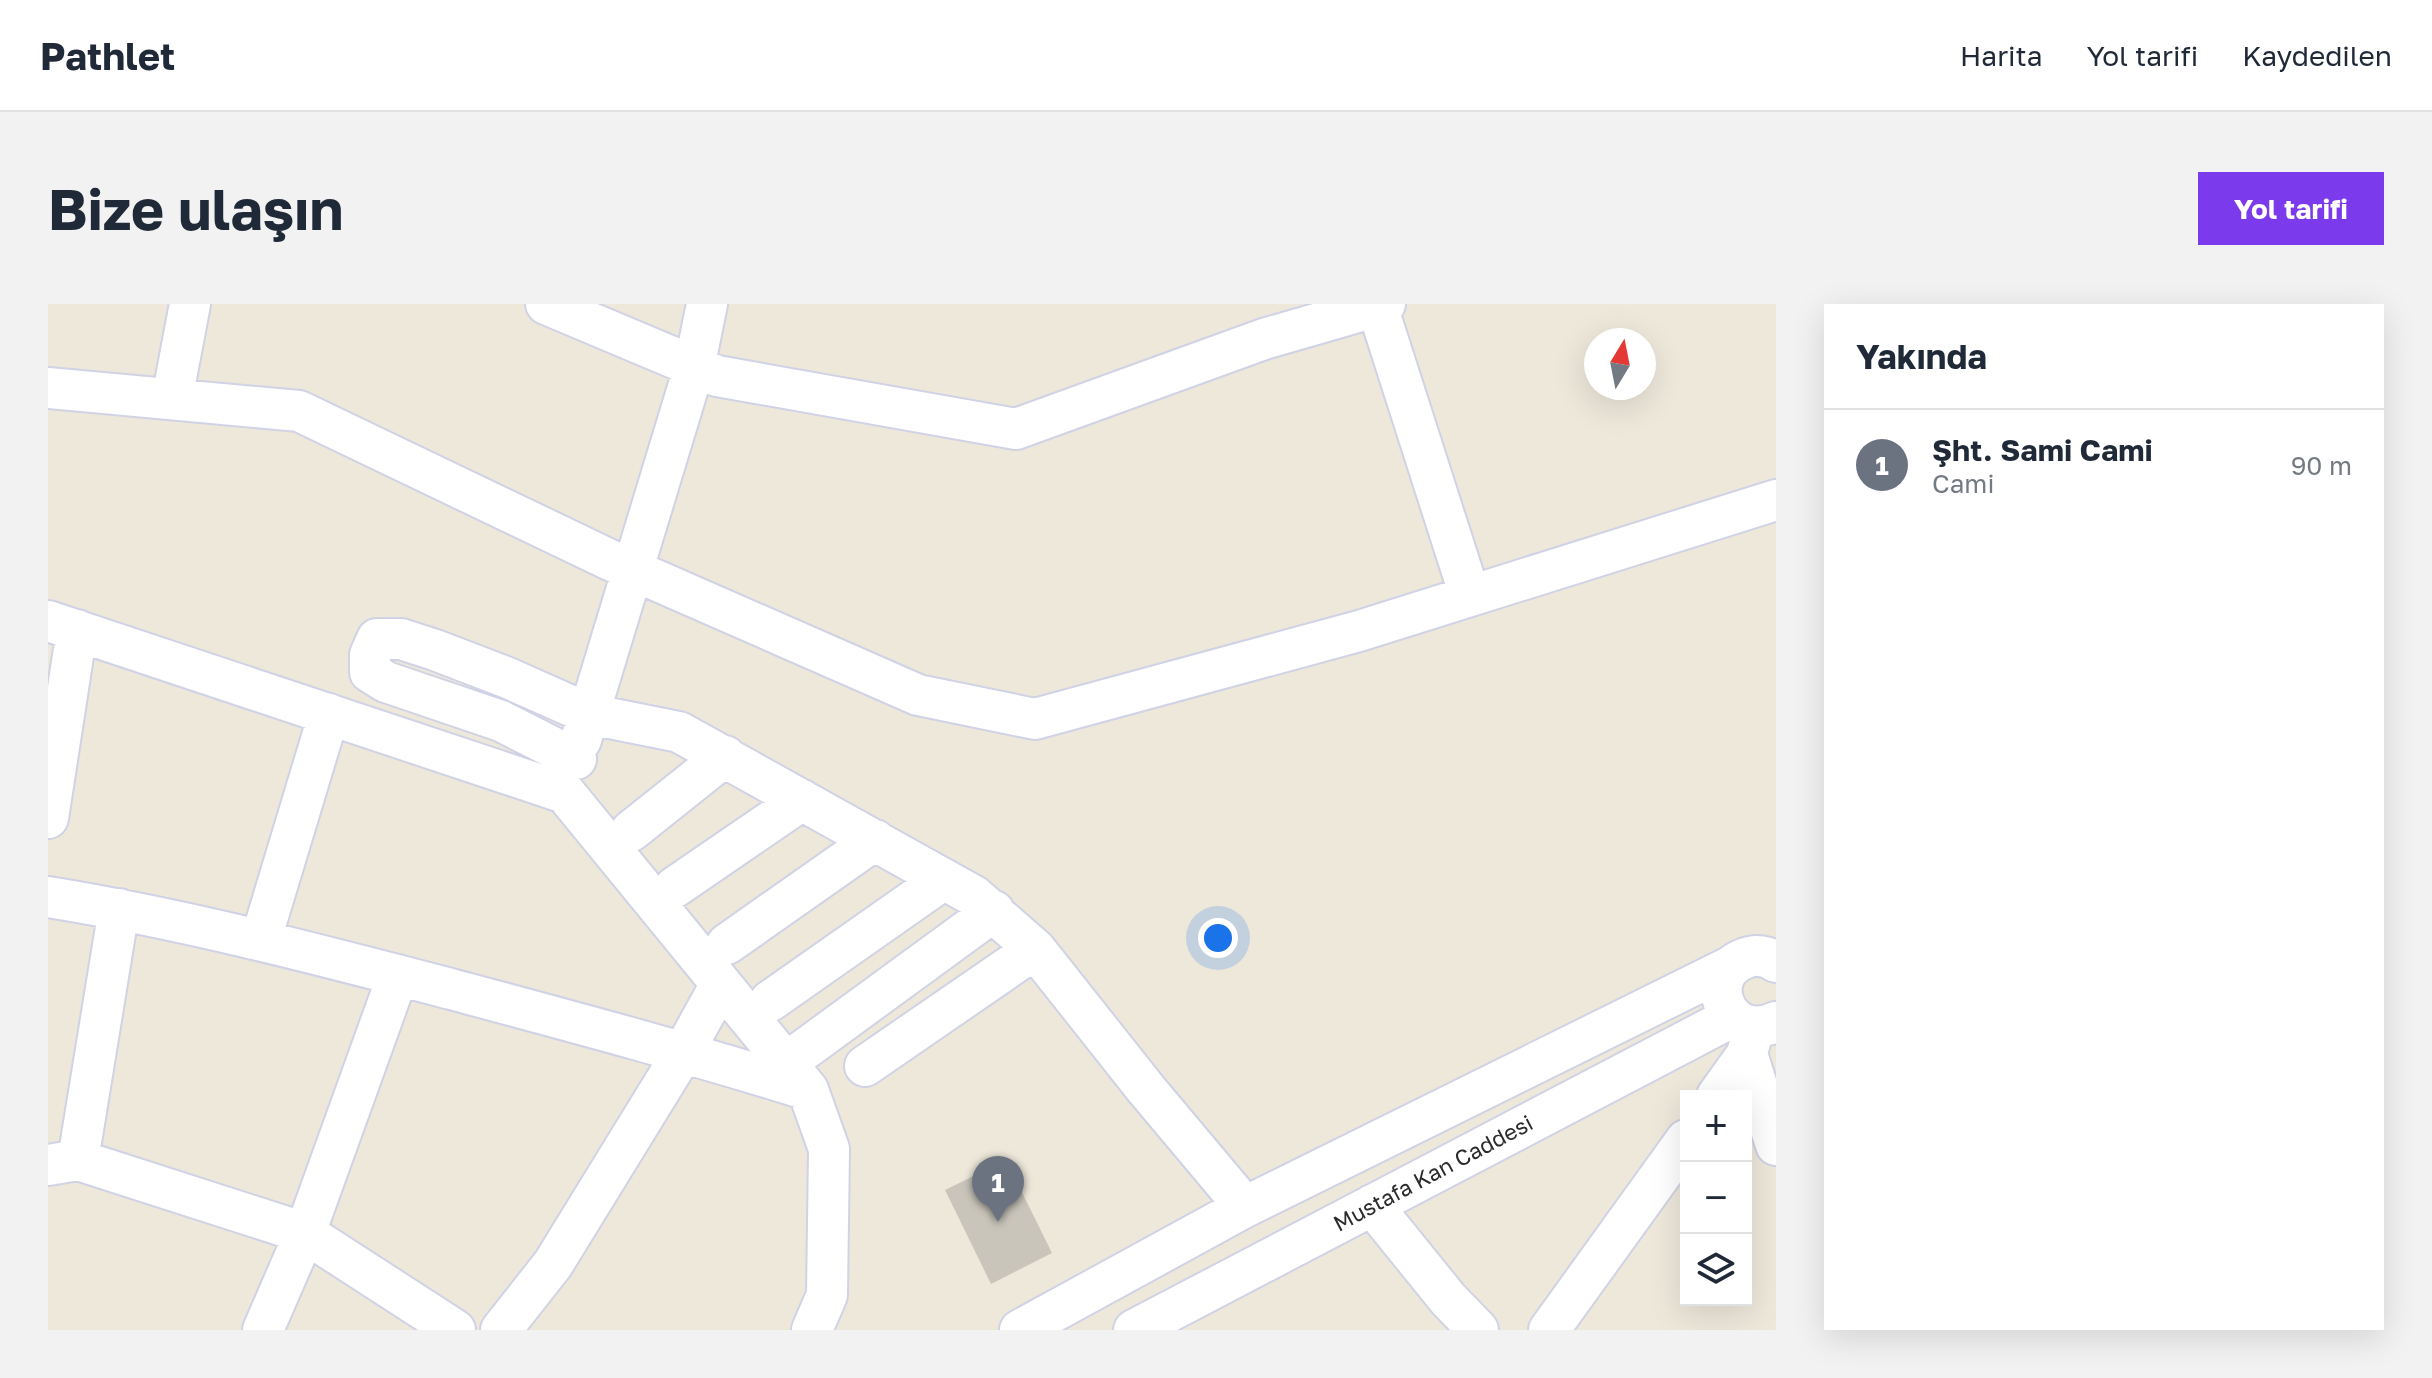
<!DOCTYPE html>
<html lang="tr">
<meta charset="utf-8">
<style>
body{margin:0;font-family:"Golos Text",sans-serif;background:#f2f2f3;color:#1f2937}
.controls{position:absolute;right:24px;bottom:24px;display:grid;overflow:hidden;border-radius:0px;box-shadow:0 8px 32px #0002}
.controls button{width:72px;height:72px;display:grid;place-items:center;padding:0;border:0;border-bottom:2px solid #e0e1e3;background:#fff;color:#1f2937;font:40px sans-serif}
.compass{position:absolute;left:1536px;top:24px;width:72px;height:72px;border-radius:50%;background:#fff;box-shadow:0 8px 32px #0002;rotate:10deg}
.you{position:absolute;left:1170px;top:634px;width:28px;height:28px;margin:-20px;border:6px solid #fff;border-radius:50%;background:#1a73e8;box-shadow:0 0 0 12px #1a73e833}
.badge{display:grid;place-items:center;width:52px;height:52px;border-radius:50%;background:#7c3aed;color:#fff;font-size:26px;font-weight:700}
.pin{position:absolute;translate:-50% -66px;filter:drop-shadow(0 2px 4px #0008)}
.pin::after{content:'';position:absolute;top:42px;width:28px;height:24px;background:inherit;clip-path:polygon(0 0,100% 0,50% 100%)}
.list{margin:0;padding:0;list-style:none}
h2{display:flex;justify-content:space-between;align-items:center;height:104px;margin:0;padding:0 32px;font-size:34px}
h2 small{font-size:26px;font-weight:400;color:#747a83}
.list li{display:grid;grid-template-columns:52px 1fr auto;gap:24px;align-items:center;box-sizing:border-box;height:112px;padding:0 32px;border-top:2px solid #e0e1e3}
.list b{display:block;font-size:30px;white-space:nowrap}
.list p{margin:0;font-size:26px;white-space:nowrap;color:#747a83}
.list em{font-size:26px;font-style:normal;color:#747a83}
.icon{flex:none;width:44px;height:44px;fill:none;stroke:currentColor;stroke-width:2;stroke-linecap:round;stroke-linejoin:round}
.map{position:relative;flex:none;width:1728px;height:1026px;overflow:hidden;border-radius:0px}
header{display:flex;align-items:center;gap:48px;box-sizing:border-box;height:112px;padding:0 40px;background:#fff;border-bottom:2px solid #e0e1e3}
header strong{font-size:38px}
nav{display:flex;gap:44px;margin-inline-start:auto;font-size:28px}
.intro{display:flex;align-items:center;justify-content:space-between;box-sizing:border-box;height:192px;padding:0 48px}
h1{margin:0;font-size:56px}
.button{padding:20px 36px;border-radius:0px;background:#7c3aed;color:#fff;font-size:28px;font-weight:700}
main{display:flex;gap:48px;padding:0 48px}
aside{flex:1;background:#fff;border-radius:0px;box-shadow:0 8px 32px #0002}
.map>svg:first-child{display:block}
.building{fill:#c9c5bb}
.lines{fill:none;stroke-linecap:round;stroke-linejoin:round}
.minor-casing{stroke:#d0d2e5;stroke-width:44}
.minor{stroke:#fff;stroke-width:40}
.labels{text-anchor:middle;stroke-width:6;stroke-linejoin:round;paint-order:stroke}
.street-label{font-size:22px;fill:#2b2b2b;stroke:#fff}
</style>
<header>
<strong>Pathlet</strong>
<nav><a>Harita</a><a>Yol tarifi</a><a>Kaydedilen</a></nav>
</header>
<div class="intro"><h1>Bize ulaşın</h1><a class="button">Yol tarifi</a></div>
<main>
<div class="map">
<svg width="1728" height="1026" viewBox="0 0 1728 1026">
<rect width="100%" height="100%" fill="#eee8db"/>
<path class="building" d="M 958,856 L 1004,949 L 943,980 L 897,886 Z"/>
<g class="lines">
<g class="minor-casing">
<path id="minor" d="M 498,0 L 669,72 L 968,125 L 1216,35 L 1337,0
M 1329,2 L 1422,292
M 0,84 L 251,107 L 562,256 L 870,391 L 987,415 L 1311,327 L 1728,196
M 124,95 L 142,0
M 0,317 L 517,489 L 760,786 L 781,845 L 779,991 L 764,1026
M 533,436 L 646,64 L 659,0
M 528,455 L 453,417 L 338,378 L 322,368 L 322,351 L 329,335 L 353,335 L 387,346 L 460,374 L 541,410 L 631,428 L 926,592 L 987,645 L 1098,785 L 1197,903
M 0,514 L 29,326
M 583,527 L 677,452
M 627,583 L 754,496
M 0,593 C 136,615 269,650 403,685 C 522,717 642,749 760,786
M 213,635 L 281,410
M 679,640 L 827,536
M 1728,658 C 1719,652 1708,650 1698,654 C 1651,670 1678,741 1728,718
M 722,697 L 896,575
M 1699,750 L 1728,841
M 738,759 L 946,607
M 817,762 L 987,645
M 1669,792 L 1699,750 L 1704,730
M 30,856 L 71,605
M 0,861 L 30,856 L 257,929 L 350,671
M 1324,901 L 1400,995 L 1430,1026
M 215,1026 L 257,929 L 407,1026
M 453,1026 L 505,960 L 636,747 L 673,680
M 972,1026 L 1197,903 L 1684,662
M 1086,1026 L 1684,713
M 1501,1026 L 1638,836"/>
</g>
<use href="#minor" class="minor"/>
</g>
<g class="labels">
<g class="street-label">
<text transform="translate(1385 869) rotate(-28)" y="8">Mustafa Kan Caddesi</text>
</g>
</g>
</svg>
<div class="controls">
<button>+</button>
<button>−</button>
<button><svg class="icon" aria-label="layers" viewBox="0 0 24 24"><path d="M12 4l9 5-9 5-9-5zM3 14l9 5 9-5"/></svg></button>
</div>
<svg class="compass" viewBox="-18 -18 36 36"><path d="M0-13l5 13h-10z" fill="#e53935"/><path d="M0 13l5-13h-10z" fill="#747a83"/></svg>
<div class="you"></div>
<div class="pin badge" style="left:950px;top:918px;background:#6b7280">1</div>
</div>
<aside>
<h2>Yakında<small></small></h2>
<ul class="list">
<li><span class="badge" style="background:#6b7280">1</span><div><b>Şht. Sami Cami</b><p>Cami</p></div><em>90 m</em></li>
</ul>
</aside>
</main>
